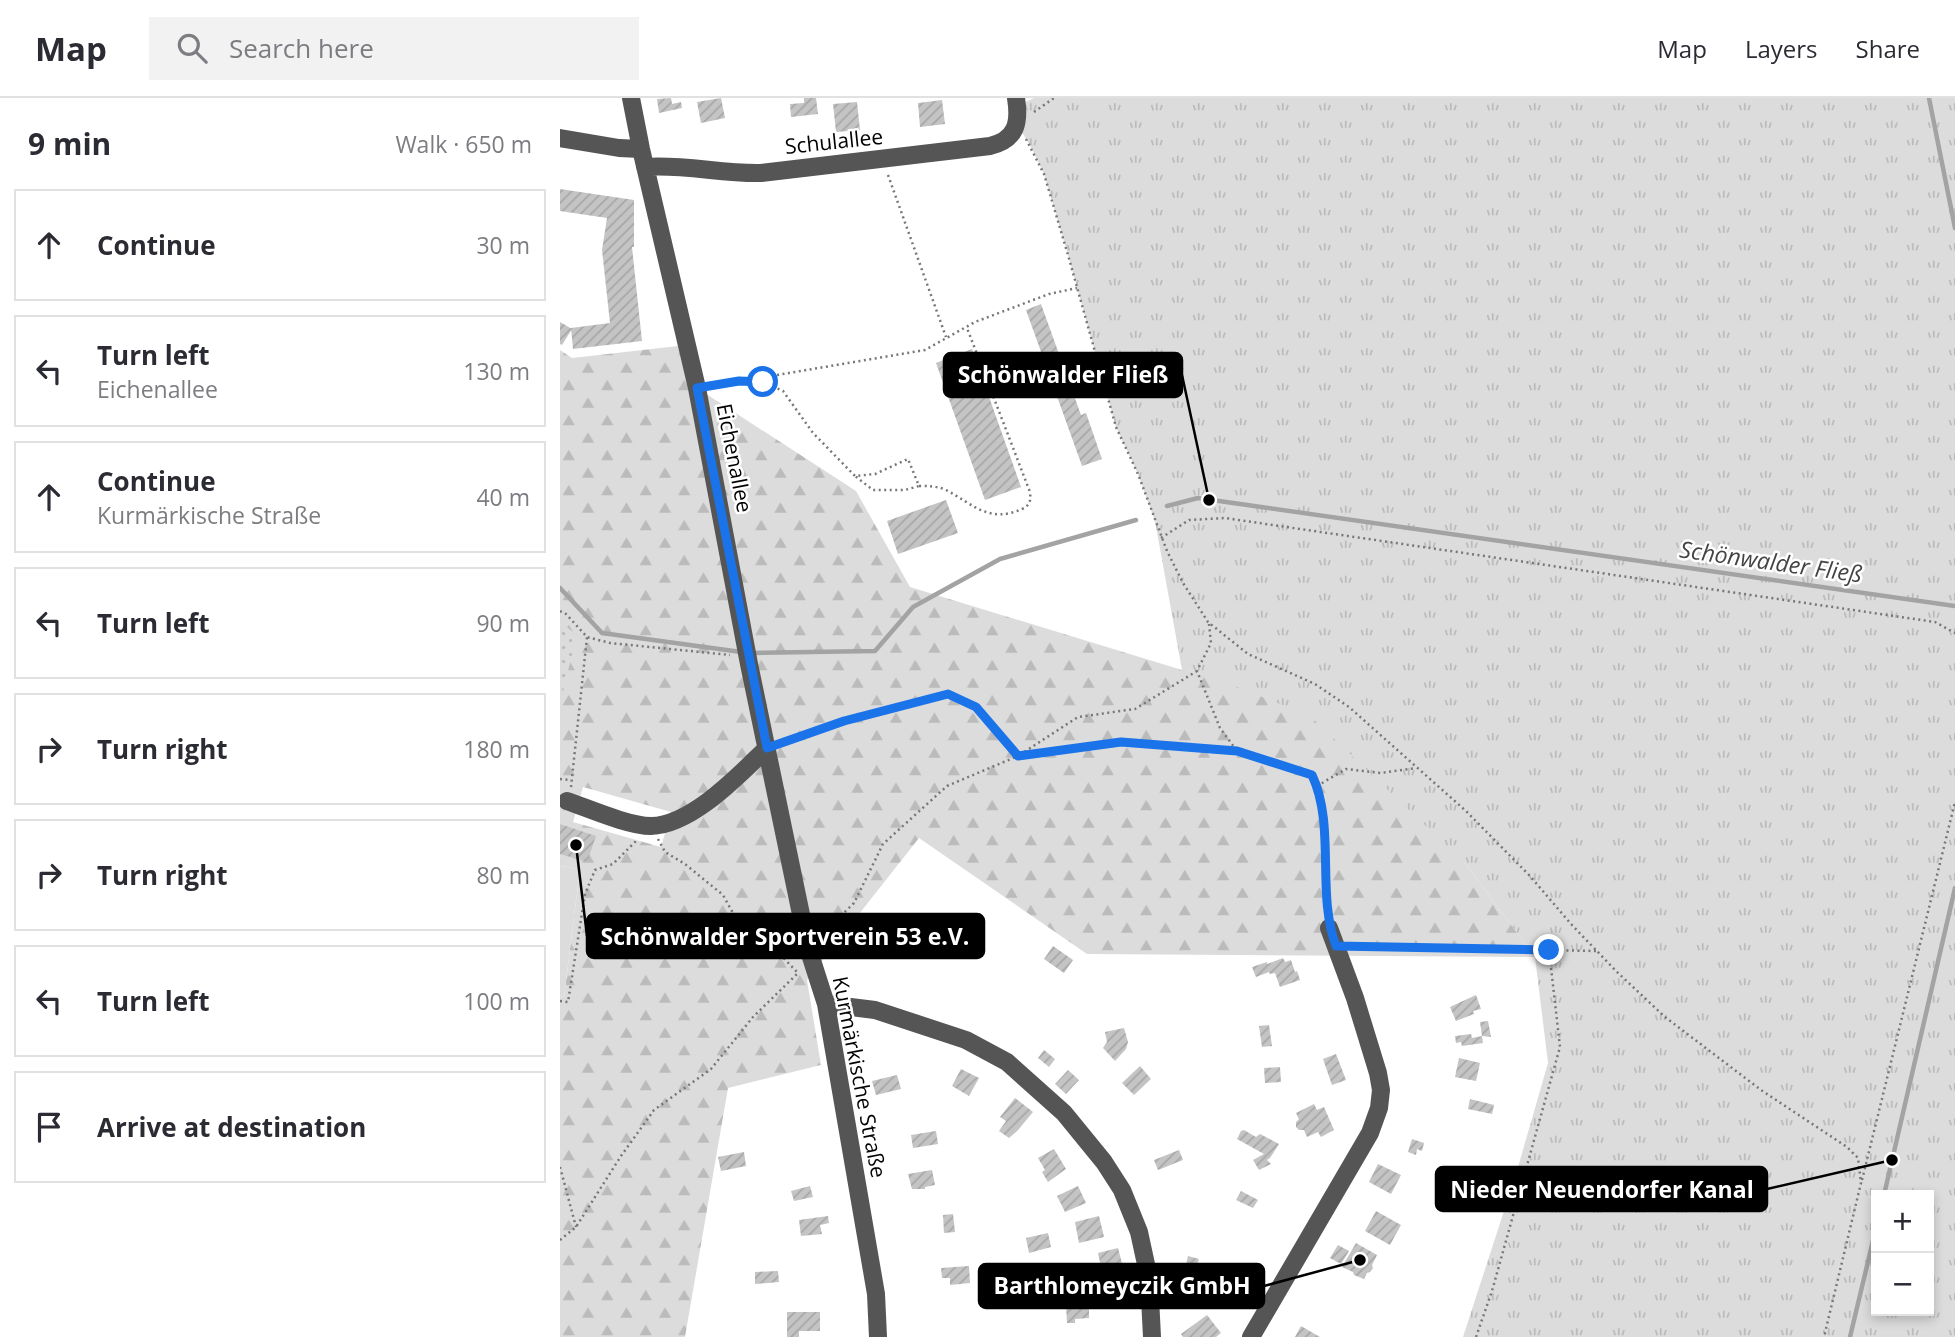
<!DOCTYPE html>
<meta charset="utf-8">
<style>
body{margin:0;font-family:"Open Sans",sans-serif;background:#f2f2f3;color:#2b2b33}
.controls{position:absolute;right:21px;bottom:21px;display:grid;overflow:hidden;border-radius:0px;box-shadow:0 4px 10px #0003}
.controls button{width:63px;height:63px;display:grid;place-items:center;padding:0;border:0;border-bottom:2px solid #e1e1e2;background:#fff;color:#2b2b33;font:35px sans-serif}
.stop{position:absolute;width:21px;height:21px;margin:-16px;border:5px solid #1a73e8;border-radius:50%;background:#fff}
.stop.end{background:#1a73e8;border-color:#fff;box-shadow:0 2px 7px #0008}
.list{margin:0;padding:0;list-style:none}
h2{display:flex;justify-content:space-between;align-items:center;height:91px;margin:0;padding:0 28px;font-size:30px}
h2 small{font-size:23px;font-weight:400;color:#7c7c81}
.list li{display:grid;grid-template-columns:46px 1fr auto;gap:21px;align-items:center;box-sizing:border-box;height:112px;margin:0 14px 14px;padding:0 14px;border:2px solid #e1e1e2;border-radius:0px}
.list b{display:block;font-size:26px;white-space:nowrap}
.list p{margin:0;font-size:23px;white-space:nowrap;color:#7c7c81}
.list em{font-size:23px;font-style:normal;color:#7c7c81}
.icon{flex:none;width:38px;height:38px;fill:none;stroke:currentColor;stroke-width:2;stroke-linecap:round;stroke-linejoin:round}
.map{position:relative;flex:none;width:1395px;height:1239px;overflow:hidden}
header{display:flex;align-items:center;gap:42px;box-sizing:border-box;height:98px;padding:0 35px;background:#fff;border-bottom:2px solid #e1e1e2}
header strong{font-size:33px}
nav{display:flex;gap:38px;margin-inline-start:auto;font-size:24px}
.search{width:490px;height:63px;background:#f2f2f3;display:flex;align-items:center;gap:18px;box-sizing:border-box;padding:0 24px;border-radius:0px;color:#7c7c81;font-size:26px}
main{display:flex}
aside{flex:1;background:#fff}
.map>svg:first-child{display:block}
.grass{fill:url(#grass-tufts);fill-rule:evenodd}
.forest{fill:url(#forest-firs);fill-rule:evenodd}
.park{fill:url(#park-dots)}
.garden{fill:#dcdcdc}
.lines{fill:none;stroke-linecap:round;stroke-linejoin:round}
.stream{stroke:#a3a3a3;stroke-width:4.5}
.building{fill:url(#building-hatch)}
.path{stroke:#777;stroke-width:2.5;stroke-dasharray:2 3.5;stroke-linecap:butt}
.minor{stroke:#555;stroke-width:18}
.route{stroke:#1a73e8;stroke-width:9}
.labels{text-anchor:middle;stroke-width:5;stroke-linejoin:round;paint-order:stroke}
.street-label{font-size:21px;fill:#000;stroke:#fff}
.water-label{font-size:23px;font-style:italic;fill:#444;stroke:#fff}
.leader{fill:none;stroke:#000;stroke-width:2.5}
.callout-dot{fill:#000;stroke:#fff;stroke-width:2.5}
.callout{fill:#000;stroke:#000;stroke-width:2.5}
.callout-label{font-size:23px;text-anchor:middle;font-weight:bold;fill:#fff}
</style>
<header>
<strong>Map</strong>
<div class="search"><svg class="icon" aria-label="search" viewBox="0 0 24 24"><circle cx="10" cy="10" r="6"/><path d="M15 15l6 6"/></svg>Search here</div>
<nav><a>Map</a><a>Layers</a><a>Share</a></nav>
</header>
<main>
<aside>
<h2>9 min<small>Walk · 650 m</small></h2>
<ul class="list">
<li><svg class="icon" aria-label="ahead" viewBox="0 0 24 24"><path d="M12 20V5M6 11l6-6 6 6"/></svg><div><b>Continue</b></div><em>30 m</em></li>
<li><svg class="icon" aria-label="left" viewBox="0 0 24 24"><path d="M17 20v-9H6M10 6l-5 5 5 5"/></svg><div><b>Turn left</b><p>Eichenallee</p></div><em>130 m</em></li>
<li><svg class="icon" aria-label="ahead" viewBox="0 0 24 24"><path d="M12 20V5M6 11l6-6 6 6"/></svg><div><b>Continue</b><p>Kurmärkische Straße</p></div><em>40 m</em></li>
<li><svg class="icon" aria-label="left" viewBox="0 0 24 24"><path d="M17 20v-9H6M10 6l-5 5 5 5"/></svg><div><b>Turn left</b></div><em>90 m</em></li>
<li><svg class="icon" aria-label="right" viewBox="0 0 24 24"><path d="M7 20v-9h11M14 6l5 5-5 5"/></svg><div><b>Turn right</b></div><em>180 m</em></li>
<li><svg class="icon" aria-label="right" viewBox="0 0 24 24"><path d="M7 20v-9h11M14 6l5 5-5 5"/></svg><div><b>Turn right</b></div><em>80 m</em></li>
<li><svg class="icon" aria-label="left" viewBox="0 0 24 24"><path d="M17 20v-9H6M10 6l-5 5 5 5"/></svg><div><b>Turn left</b></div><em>100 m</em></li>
<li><svg class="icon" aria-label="arrive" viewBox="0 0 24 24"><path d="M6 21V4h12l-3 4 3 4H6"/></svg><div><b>Arrive at destination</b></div></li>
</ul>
</aside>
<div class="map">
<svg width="1395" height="1239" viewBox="0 0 1395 1239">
<defs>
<pattern id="grass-tufts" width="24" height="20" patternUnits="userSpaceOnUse" patternTransform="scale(1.75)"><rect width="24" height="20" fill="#dcdcdc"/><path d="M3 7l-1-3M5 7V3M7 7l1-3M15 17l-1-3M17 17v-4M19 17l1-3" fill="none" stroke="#bbb"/></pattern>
<pattern id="forest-firs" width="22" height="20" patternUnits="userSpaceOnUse" patternTransform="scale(1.75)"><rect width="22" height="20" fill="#dcdcdc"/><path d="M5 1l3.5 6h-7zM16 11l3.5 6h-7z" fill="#bbb"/></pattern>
<pattern id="park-dots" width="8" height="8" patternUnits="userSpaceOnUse" patternTransform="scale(1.75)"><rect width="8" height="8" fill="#dcdcdc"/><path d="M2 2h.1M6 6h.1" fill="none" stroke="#bbb" stroke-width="1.8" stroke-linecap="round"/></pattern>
<pattern id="building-hatch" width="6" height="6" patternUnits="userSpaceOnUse" patternTransform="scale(1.75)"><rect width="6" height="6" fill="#c4c4c4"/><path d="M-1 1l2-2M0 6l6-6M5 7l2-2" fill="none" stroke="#a7a7a7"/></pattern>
</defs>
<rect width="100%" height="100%" fill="#fff"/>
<path class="grass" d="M 474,0 L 1395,0 L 1395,1239 L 903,1239 L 956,1076 L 988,965 L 975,859 L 905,765 L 637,573 L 622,572 L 595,423 L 578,376 L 556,329 L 508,157 L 484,76 L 471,49 L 457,26 L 457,8 ZM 1316,1097 L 1369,1097 L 1369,1213 L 1316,1213 Z"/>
<path class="forest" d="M 127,247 L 137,290 L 296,393 L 350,489 L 622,572 L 637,573 L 750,618 L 905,765 L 975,859 L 527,856 L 359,740 L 247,882 L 261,967 L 168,990 L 125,1239 L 0,1239 L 0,898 L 4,899 L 20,771 L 0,768 L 0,252 L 12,260 ZM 23,689 L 111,714 L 101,749 L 13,724 Z"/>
<path class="park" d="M 0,524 L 17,537 L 0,605 Z"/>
<path class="garden" d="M 0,768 L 20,771 L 4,899 L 0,898 Z"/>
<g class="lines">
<path class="stream" d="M 1369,0 L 1395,130
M 607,408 L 638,400 L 1395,508
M 0,490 L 42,535 L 181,554
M 193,555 L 315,553 L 353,509 L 440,461 L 576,422
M 1324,1097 L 1395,790
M 1290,1239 L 1316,1130"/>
</g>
<path class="building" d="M 111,0 L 112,6 L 121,4 L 122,10 L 99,15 L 97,1 Z
M 161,0 L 165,20 L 141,25 L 137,4 Z
M 244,0 L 256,0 L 258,16 L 231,19 L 230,6 L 244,5 Z
M 382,2 L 385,26 L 360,29 L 358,5 Z
M 297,4 L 300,32 L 276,34 L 273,6 Z
M 0,91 L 74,102 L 74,149 L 72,149 L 82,243 L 13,251 L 11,230 L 50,225 L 42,152 L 47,120 L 0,113 Z
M 481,206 L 521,317 L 526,315 L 542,361 L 522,368 L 466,212 Z
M 0,224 L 12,231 L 2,247 L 0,246 Z
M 412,251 L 461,389 L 425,402 L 376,265 Z
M 386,402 L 398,435 L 338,456 L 327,423 Z
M 0,726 L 36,738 L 27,764 L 0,756 Z
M 493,848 L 513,862 L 504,875 L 484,861 Z
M 723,860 L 725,864 L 731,862 L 735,874 L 737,873 L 740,882 L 720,889 L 715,875 L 710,876 L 709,874 L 696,879 L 692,869 L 707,864 L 707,866 Z
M 916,897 L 921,911 L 913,913 L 914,916 L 896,923 L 890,909 Z
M 928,923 L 931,939 L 922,938 L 920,924 Z
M 709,927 L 712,948 L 702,949 L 699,928 Z
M 564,930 L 568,944 L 566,951 L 555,963 L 543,950 L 547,944 L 545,934 Z
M 911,936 L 912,940 L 922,938 L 923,945 L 902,948 L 901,944 L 896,945 L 895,938 Z
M 484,952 L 495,961 L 489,969 L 478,960 Z
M 776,956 L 786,982 L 772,987 L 763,961 Z
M 899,960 L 920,965 L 916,983 L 895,979 Z
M 580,968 L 591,981 L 574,997 L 562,985 Z
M 720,969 L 721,984 L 705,985 L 704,970 Z
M 401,971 L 419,980 L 409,998 L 392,988 Z
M 508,972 L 519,982 L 506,996 L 495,986 Z
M 337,977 L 341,991 L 316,997 L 312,983 Z
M 455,1000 L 473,1014 L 458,1032 L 449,1040 L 439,1033 L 446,1023 L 440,1019 Z
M 910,1001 L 934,1007 L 932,1016 L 908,1011 Z
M 754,1006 L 757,1012 L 764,1009 L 774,1032 L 761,1039 L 758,1034 L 747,1039 L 744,1032 L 739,1032 L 736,1029 L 736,1024 L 739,1021 L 736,1015 Z
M 684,1032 L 696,1039 L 700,1036 L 719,1046 L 710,1060 L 707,1062 L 711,1066 L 699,1072 L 693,1062 L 704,1056 L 677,1041 L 681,1033 Z
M 376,1033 L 378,1046 L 353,1050 L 351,1037 Z
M 852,1041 L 864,1045 L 862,1053 L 857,1051 L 856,1057 L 848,1054 Z
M 494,1051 L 506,1071 L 488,1084 L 482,1074 L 485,1072 L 478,1060 Z
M 619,1052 L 623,1062 L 598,1072 L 594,1062 Z
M 184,1054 L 186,1068 L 161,1073 L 158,1059 Z
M 818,1066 L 841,1077 L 831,1096 L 809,1084 Z
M 372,1072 L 375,1087 L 365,1089 L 365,1091 L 352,1091 L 348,1076 Z
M 250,1088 L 253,1099 L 234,1103 L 231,1093 Z
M 518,1088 L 526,1105 L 505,1114 L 497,1098 Z
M 681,1093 L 698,1102 L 693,1110 L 676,1102 Z
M 816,1113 L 841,1127 L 830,1147 L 805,1133 Z
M 393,1116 L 395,1134 L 384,1135 L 383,1117 Z
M 268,1118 L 269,1125 L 260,1127 L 262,1136 L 241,1138 L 239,1122 Z
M 539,1118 L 544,1139 L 519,1145 L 515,1124 Z
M 488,1135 L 491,1149 L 469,1155 L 466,1140 Z
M 796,1145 L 817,1157 L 812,1167 L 813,1170 L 810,1174 L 807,1175 L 804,1181 L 794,1177 L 793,1174 L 782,1169 Z
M 778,1147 L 789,1153 L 781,1166 L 770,1160 Z
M 558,1150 L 564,1173 L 543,1178 L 538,1155 Z
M 628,1158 L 639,1161 L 635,1174 L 625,1171 Z
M 409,1168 L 410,1185 L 390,1187 L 390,1180 L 382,1180 L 381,1170 Z
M 218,1173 L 219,1184 L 195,1186 L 195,1174 Z
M 514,1205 L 529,1205 L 529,1220 L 515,1221 L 515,1225 L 507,1225 L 506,1207 L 514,1207 Z
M 227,1214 L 260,1214 L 260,1233 L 239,1233 L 239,1239 L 227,1239 Z
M 647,1217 L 661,1235 L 656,1239 L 623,1239 L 621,1236 Z
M 741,1228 L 760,1239 L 735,1239 Z"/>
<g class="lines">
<path class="path" d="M 474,14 L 494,0
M 466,41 L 484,76 L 508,157 L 556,329 L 578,376 L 607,453 L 623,485 L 648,524 L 688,556 L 755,586 L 789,609 L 906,713 L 970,778 L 1011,826 L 1056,873 L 1105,919 L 1201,992 L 1287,1049 L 1298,1060 L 1301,1085 L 1264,1239
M 328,77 L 386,239
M 186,284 L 203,284 L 223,293 L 253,335 L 295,378 L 315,376 L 348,361 L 359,388 L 345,392 L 313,392 L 295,378
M 152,288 L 365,252 L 415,224 L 489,196 L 517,190
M 359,388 C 369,388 377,388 386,392 C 413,406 429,426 462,411 C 470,407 471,403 470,394 L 407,230
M 601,440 L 629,422 L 665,420 L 1375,524 L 1395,535
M 0,513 L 6,516 L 27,539 L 50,545 L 170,557
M 649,526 L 651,545 L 637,573 L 660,630 L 677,653
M 223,644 L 284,623 L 388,596 L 416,609 L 458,658 L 518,619 L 575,611 L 637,573
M 0,681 L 11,682
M 757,688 L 786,671 L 821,675 L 856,670
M 11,689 L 27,539
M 98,741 L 105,754 L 125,766 L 163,797 L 174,817 L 205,841 L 238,875
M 261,837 L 294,805 L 323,746 L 387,688 L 458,658 L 561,644 L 677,653 L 752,677 C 768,711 766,777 768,816
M 792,849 L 1037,853
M 0,903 L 8,904 L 25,796 L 35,772 L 53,766 L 77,742
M 0,1069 L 16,1129
M 1302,1082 L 1395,704
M 0,1142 L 16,1129 L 61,1058 L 94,1012 L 151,971 L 193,919 L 238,875
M 916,1239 L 932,1193 L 1000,949 L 989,852"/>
<path class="minor" d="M 71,0 L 81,51 L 137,290 L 189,566 L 248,850 L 266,906 L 316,1196 L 318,1239
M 0,40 L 59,50 L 81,51
M 85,69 C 124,66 162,76 201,75 L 430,48 C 456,42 460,25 456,0
M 7,703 C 30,711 69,728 91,728 C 132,727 179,677 207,650
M 266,906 L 315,912 L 406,942 L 447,964 L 504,1015 L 544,1064 L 562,1092 L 579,1134 L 589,1180 L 592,1239
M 691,1239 L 810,1035 L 819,1010 L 821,992 L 818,975 L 795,900 L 769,830"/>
</g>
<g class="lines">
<path class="route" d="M 203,284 L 179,283 L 137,290 L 207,650 L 284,623 L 388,596 L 416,609 L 458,658 L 561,644 L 677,653 L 752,677 C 776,728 756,795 776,848 L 989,852"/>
</g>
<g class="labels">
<g class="street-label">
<text transform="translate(274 44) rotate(-6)" y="7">Schulallee</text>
<text transform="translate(174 360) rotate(79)" y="7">Eichenallee</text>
<text transform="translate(299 979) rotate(79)" y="7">Kurmärkische Straße</text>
</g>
<g class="water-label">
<text transform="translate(1211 464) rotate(8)" y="8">Schönwalder Fließ</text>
</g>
</g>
<path class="leader" d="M649 402L622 277M16 747L27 838M1332 1062L1207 1091M800 1162L704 1188"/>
<g class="callout-dot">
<circle cx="649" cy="402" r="7"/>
<circle cx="16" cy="747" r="7"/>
<circle cx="1332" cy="1062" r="7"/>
<circle cx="800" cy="1162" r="7"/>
</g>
<g class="callout">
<rect x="384" y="255" width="238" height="44" rx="7"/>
<rect x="27" y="816" width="397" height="44" rx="7"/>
<rect x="876" y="1069" width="331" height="44" rx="7"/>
<rect x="419" y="1166" width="285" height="44" rx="7"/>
</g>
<g class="callout-label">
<text x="503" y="285">Schönwalder Fließ</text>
<text x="225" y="847">Schönwalder Sportverein 53 e.V.</text>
<text x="1042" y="1100">Nieder Neuendorfer Kanal</text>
<text x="562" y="1196">Barthlomeyczik GmbH</text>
</g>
</svg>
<div class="controls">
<button>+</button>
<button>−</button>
</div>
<div class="stop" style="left:203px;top:284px"></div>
<div class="stop end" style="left:989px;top:852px"></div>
</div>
</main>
